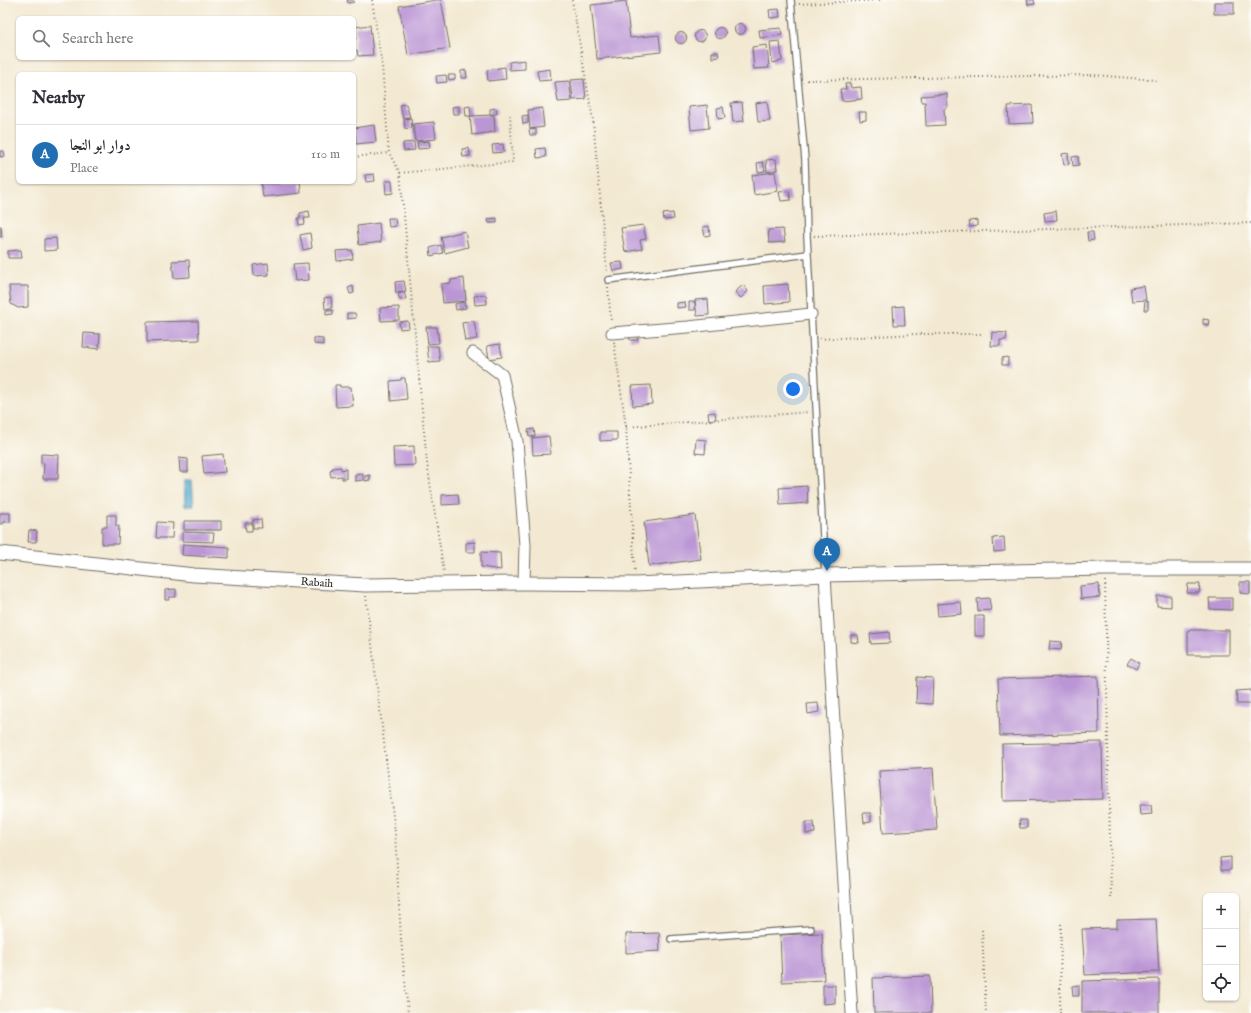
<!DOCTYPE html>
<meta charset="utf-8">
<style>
body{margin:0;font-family:"IM FELL English",Amiri,serif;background:#f7f7f7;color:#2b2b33}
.controls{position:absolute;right:12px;bottom:12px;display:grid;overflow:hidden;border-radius:6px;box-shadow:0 1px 3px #0004}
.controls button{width:36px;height:36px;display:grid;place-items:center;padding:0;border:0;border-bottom:1px solid #e1e1e2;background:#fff;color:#2b2b33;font:20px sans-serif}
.you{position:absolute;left:793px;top:389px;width:14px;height:14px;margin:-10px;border:3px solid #fff;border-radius:50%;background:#1a73e8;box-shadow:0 0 0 6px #1a73e833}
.badge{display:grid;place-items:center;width:26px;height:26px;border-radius:50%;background:#1f6fb2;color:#fff;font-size:13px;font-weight:700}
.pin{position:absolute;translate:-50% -33px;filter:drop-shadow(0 1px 2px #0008)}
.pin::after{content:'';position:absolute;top:21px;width:14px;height:12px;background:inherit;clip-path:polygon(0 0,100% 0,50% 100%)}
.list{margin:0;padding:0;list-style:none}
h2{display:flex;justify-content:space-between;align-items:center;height:52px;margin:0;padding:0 16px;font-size:17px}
h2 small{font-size:13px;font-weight:400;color:#7c7c81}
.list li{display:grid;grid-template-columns:26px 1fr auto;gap:12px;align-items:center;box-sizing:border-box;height:60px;padding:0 16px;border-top:1px solid #e1e1e2}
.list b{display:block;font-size:15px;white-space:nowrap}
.list p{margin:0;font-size:13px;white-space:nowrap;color:#7c7c81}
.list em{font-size:13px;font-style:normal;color:#7c7c81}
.icon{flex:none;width:22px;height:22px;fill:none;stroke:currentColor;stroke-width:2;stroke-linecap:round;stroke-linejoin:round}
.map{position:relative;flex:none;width:1251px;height:1013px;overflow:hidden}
.search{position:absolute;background:#fff;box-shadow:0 1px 3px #0004;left:16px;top:16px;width:340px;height:44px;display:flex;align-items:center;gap:10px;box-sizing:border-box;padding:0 14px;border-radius:6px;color:#7c7c81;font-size:15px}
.panel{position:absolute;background:#fff;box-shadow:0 1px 3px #0004;left:16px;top:72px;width:340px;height:112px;border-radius:6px}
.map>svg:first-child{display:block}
.water{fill:#51a9ce;stroke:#3e6a7c}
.building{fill:#bb96d5}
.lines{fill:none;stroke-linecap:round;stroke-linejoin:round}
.service-casing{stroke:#716e65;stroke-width:8}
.minor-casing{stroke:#716e65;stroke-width:13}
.tertiary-casing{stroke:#716e65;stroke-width:15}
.path{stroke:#716e65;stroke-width:2;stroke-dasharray:1 3;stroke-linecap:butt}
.service{stroke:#fff;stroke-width:5.5}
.minor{stroke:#fff;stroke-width:11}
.tertiary{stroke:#fff;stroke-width:13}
.labels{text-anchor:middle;stroke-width:3.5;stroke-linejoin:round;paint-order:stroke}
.street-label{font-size:11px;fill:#2b2b2b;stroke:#fdfcf7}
</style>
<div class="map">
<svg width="1251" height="1013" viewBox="0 0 1251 1013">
<rect width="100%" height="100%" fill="#fdfcf7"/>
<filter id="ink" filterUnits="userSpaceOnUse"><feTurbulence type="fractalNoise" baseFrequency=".025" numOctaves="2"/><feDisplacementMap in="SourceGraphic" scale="8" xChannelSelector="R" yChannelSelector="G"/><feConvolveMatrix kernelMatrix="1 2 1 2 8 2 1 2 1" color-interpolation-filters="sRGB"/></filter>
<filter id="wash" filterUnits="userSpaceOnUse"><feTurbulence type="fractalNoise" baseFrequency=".012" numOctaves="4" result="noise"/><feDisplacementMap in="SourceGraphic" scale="16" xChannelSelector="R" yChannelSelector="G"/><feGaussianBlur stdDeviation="0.9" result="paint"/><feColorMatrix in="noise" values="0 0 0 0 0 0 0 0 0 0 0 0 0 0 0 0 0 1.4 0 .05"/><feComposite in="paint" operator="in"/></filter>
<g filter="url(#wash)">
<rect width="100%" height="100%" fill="#f3e9d2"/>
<path class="water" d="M 184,480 L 192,480 L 194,506 L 185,506 Z"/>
<g id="blocks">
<path class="building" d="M 347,0 L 353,0 L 354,2 L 348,3 Z
M 436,0 L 441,0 L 450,48 L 408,55 L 399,6 Z
M 1027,0 L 1034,0 L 1035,4 L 1028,5 Z
M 626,1 L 630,38 L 659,35 L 661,52 L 597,59 L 591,5 Z
M 1214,2 L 1234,2 L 1234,14 L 1214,14 Z
M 779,9 L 780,17 L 770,18 L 769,10 Z
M734.5 29a5.5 5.5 0 1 1 11 0a5.5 5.5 0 1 1-11 0Z
M 370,25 L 373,55 L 358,56 L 357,50 L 354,51 L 354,40 L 356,39 L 355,27 Z
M714.5 33a5.5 5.5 0 1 1 11 0a5.5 5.5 0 1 1-11 0Z
M 781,28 L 782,35 L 760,38 L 759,30 Z
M694.5 36a5.5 5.5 0 1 1 11 0a5.5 5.5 0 1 1-11 0Z
M675.5 38a5.5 5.5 0 1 1 11 0a5.5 5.5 0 1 1-11 0Z
M 780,41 L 782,61 L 772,63 L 770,42 Z
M 767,45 L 769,68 L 754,69 L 752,47 Z
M 712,52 L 718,52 L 719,57 L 712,58 Z
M 525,60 L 525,69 L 510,70 L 509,62 Z
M 505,67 L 506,79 L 488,81 L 487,70 Z
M 550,69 L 551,80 L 539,81 L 537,71 Z
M 466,70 L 467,78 L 461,78 L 461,71 Z
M 446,75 L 447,82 L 437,83 L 436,76 Z
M 448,75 L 455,75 L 455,79 L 449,80 Z
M 584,79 L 586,99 L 573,100 L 571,80 Z
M 569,81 L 572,101 L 558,102 L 555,82 Z
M 850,83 L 851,88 L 861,87 L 862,99 L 842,101 L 840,89 L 846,89 L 845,84 Z
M 947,94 L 947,108 L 944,109 L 945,125 L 926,126 L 925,102 L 922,102 L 921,96 Z
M 767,101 L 770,121 L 758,122 L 756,103 Z
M 742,102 L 744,121 L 733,122 L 731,103 Z
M 406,104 L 410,117 L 403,118 L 400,105 Z
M 707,105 L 709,128 L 691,130 L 689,107 Z
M 1032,105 L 1033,123 L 1009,124 L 1008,106 Z
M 459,106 L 459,114 L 453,114 L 452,107 Z
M 470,106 L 471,116 L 466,116 L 465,107 Z
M 723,107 L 725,118 L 718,119 L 717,108 Z
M 496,108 L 497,114 L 490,114 L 490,109 Z
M 542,108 L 544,127 L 530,129 L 528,110 Z
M 859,112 L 866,112 L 866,120 L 860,121 Z
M 494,115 L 495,132 L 472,135 L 470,116 Z
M 528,115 L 528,123 L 523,124 L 522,116 Z
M 411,118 L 412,128 L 405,129 L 404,119 Z
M 434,122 L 436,139 L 415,141 L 413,124 Z
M 374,125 L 376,142 L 356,144 L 354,128 Z
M 536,129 L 536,135 L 530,135 L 529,130 Z
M 429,141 L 430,148 L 418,149 L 417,142 Z
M 414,142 L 415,150 L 404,151 L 403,143 Z
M 503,144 L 504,152 L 493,153 L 492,145 Z
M 469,148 L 470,156 L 463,157 L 462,149 Z
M 545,148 L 546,157 L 537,158 L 536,149 Z
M 0,151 L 4,151 L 5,156 L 0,157 Z
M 1068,153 L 1069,164 L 1064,165 L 1062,154 Z
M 1078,156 L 1079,165 L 1073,166 L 1072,157 Z
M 776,159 L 777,170 L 767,172 L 766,160 Z
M 763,162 L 765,171 L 758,172 L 757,163 Z
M 775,172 L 778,191 L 754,195 L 752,175 Z
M 374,174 L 375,181 L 366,182 L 365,175 Z
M 385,181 L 392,181 L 393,193 L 386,194 Z
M 261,182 L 300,182 L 301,193 L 263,197 Z
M 789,191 L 791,200 L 781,201 L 779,192 Z
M 309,211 L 310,218 L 304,218 L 305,224 L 299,225 L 298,218 L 300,218 L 300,213 Z
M 1056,211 L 1057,220 L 1045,221 L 1044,213 Z
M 673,213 L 674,219 L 664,220 L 663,214 Z
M 388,218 L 395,218 L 396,226 L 389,227 Z
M 497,218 L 497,223 L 489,223 L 488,219 Z
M 977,220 L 977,226 L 970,227 L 969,221 Z
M 379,223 L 381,242 L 359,245 L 357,226 Z
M 643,225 L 646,239 L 640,240 L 642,249 L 625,252 L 621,228 Z
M 0,226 L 1,226 L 2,237 L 0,237 Z
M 709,226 L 710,235 L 705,236 L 703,227 Z
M 783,229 L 785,242 L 769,243 L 768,230 Z
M 465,231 L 468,247 L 445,253 L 441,237 Z
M 1087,232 L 1093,232 L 1094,240 L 1088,241 Z
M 310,233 L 312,248 L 303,250 L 300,235 Z
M 56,238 L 57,250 L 44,251 L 44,239 Z
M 441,245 L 443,253 L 431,256 L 430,248 Z
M 21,250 L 22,258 L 8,258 L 8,251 Z
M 352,250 L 353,259 L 337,261 L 336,251 Z
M 189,260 L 190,277 L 174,278 L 172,261 Z
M 622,262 L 623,269 L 613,271 L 611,263 Z
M 268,263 L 269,275 L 254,276 L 253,265 Z
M 308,263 L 309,280 L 295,281 L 293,264 Z
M 464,278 L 466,301 L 443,303 L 441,284 L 451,283 L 451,280 Z
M 404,281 L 406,292 L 396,293 L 395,282 Z
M 788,284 L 789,302 L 765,304 L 764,286 Z
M 743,285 L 748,291 L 741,298 L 735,292 Z
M 9,286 L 28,286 L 28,307 L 18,308 L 11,304 Z
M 353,286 L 354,293 L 350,294 L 348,288 Z
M 1144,286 L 1146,300 L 1132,301 L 1130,288 Z
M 404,292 L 406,299 L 400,300 L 398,294 Z
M 486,295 L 487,304 L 475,305 L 474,296 Z
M 331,297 L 332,308 L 325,309 L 324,298 Z
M 708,299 L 709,315 L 697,316 L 695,300 Z
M 1145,301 L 1148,302 L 1148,310 L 1144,310 Z
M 464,302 L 466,308 L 456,310 L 455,304 Z
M 685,302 L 686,307 L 677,308 L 677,303 Z
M 689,302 L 695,302 L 695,310 L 689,310 Z
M 904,306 L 905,325 L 894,325 L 893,307 Z
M 399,307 L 399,320 L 381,321 L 380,308 Z
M 326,310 L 333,310 L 333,314 L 326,315 Z
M 347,313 L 355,313 L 356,318 L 347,319 Z
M 1203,319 L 1209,320 L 1208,325 L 1203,324 Z
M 198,321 L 199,340 L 147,342 L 147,322 Z
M 408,321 L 409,328 L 400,329 L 399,322 Z
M 474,321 L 477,339 L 465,341 L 462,323 Z
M 426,327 L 437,327 L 439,343 L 428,344 Z
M 992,332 L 1007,333 L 1006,340 L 1000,340 L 1000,346 L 991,346 Z
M 84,333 L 100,334 L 99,349 L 83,347 Z
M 637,334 L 638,340 L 630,340 L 629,335 Z
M 314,338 L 323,339 L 323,345 L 314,344 Z
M 500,344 L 502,357 L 489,359 L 487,346 Z
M 427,346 L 438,346 L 440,361 L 429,362 Z
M 1008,357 L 1008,365 L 1002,365 L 1002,358 Z
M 401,378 L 405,378 L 407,399 L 391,401 L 390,381 L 401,380 Z
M 335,385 L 340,385 L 340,387 L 351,387 L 353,406 L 336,407 Z
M 651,385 L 652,404 L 633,406 L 632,386 Z
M 715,412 L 716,419 L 709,420 L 708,413 Z
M 534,429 L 535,436 L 529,437 L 528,430 Z
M 600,432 L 617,432 L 617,440 L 600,441 Z
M 549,436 L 551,454 L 533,455 L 532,438 Z
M 696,439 L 706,440 L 705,454 L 695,453 Z
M 414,446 L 415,465 L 394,466 L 393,447 Z
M 41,454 L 59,455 L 58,479 L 43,479 L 44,463 L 41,462 Z
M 223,454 L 225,472 L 204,474 L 202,456 Z
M 179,458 L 188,459 L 188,472 L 180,472 Z
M 341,467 L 341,470 L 346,469 L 346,479 L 342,479 L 342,476 L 331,477 L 330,471 L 333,470 L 332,468 Z
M 363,474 L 363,480 L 355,481 L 355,475 Z
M 370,475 L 370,480 L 365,481 L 365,476 Z
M 807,486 L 808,503 L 780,505 L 779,488 Z
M 458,494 L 459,504 L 442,505 L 442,495 Z
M 0,513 L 10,513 L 10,522 L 3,522 L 3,524 L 0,524 Z
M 107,515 L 116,515 L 116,526 L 119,526 L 118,544 L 102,544 L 102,527 L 107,527 Z
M 695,515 L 701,559 L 649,566 L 644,522 Z
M 261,519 L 262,528 L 253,528 L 253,520 Z
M 184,521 L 221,521 L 221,530 L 184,530 Z
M 157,522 L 173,523 L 172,538 L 156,538 Z
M 245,523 L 252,523 L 252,531 L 246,531 Z
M 29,530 L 37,531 L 36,542 L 28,542 Z
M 182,532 L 214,533 L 213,542 L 182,541 Z
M 1004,537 L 1005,551 L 994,552 L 993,538 Z
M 475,542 L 475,552 L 466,552 L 466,543 Z
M 183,544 L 229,547 L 229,558 L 182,555 Z
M 481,552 L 500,553 L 501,570 L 481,567 Z
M 1240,582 L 1250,582 L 1250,594 L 1240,593 Z
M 1099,584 L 1100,597 L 1081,599 L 1080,586 Z
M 1188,584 L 1200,584 L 1199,593 L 1187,593 Z
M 176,589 L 176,597 L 169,597 L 169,600 L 165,600 L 165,590 Z
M 1157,596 L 1171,596 L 1171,607 L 1157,606 Z
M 989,598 L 991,610 L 978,611 L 977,599 Z
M 1209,598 L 1232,598 L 1232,610 L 1210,609 Z
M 961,602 L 962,614 L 938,616 L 937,604 Z
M 975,616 L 984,616 L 984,636 L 975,636 Z
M 1188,630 L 1229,630 L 1229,655 L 1188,655 Z
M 889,632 L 890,643 L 871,644 L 870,634 Z
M 851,635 L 858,635 L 859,643 L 851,642 Z
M 1050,641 L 1062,642 L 1061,650 L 1049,649 Z
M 1131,658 L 1139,663 L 1136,669 L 1127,664 Z
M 1098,676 L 1099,733 L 1000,736 L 998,679 Z
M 917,677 L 933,678 L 932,704 L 916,703 Z
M 1251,690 L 1251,704 L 1237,704 L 1236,691 Z
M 818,703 L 819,712 L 808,714 L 807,704 Z
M 1102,742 L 1103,799 L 1003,801 L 1002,744 Z
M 933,768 L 937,830 L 883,833 L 879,771 Z
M 1139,805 L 1151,805 L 1152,814 L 1140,815 Z
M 863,813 L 871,813 L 871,822 L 864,823 Z
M 1019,820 L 1027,820 L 1027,828 L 1020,828 Z
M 806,822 L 814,822 L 815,833 L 806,834 Z
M 1231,857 L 1231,870 L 1221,870 L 1220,858 Z
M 1156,919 L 1159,972 L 1085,975 L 1082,929 L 1117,928 L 1117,920 Z
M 659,933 L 660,951 L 626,953 L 626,934 Z
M 822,933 L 824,980 L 782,982 L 780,935 Z
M 930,976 L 931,1013 L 874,1013 L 873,978 Z
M 1159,979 L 1159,1013 L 1082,1013 L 1082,981 Z
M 823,985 L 835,985 L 835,1003 L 823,1004 Z
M 1079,985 L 1079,996 L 1073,996 L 1072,986 Z"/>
</g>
</g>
<g filter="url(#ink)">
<use href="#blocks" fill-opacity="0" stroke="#716e65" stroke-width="1"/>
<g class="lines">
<g class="service-casing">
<path id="service" d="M 791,0 L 805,160 L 807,236 L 825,575
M 608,280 L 808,254
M 671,939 L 811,929"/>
</g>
<g class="minor-casing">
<path id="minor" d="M 612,333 L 688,327 L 811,314
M 473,353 L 502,375 L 517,441 L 525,545 L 524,583
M 825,575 L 852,1013"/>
</g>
<g class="tertiary-casing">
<path id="tertiary" d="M 0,553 L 194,575 L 365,585 L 524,583 L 635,584 L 825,575 L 1105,569 L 1251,569"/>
</g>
<path class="path" d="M 372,0 L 382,66 L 389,153 L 400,173 L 427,463 L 444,573
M 572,0 L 593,120 L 607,272
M 799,4 L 881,0
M 807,80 L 1093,75 L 1156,80
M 354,157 L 389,153
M 400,173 L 513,162 L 510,115
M 814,236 L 1251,223
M 608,287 L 611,322
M 820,339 L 915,334 L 981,334
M 614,342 L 626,427 L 635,573
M 626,427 L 809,412
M 1105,581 L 1111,899
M 366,596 L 395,832 L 401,939 L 408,1013
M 982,930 L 986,1013
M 1060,1013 L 1061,924"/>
<use href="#service" class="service"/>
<use href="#minor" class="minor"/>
<use href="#tertiary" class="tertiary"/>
</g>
</g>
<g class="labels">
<g class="street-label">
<text transform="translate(317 582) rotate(4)" y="4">Rabaih</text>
</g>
</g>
</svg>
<div class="controls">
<button>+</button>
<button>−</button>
<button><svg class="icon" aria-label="locate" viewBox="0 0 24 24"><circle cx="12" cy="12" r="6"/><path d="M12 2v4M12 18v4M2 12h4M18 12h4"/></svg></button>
</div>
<div class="you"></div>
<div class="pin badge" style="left:827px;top:571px">A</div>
<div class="search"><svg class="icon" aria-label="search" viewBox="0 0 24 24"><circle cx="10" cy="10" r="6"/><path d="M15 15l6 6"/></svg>Search here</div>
<section class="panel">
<h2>Nearby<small></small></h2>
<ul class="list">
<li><span class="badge">A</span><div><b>دوار ابو النجا</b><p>Place</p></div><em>110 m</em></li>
</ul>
</section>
</div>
